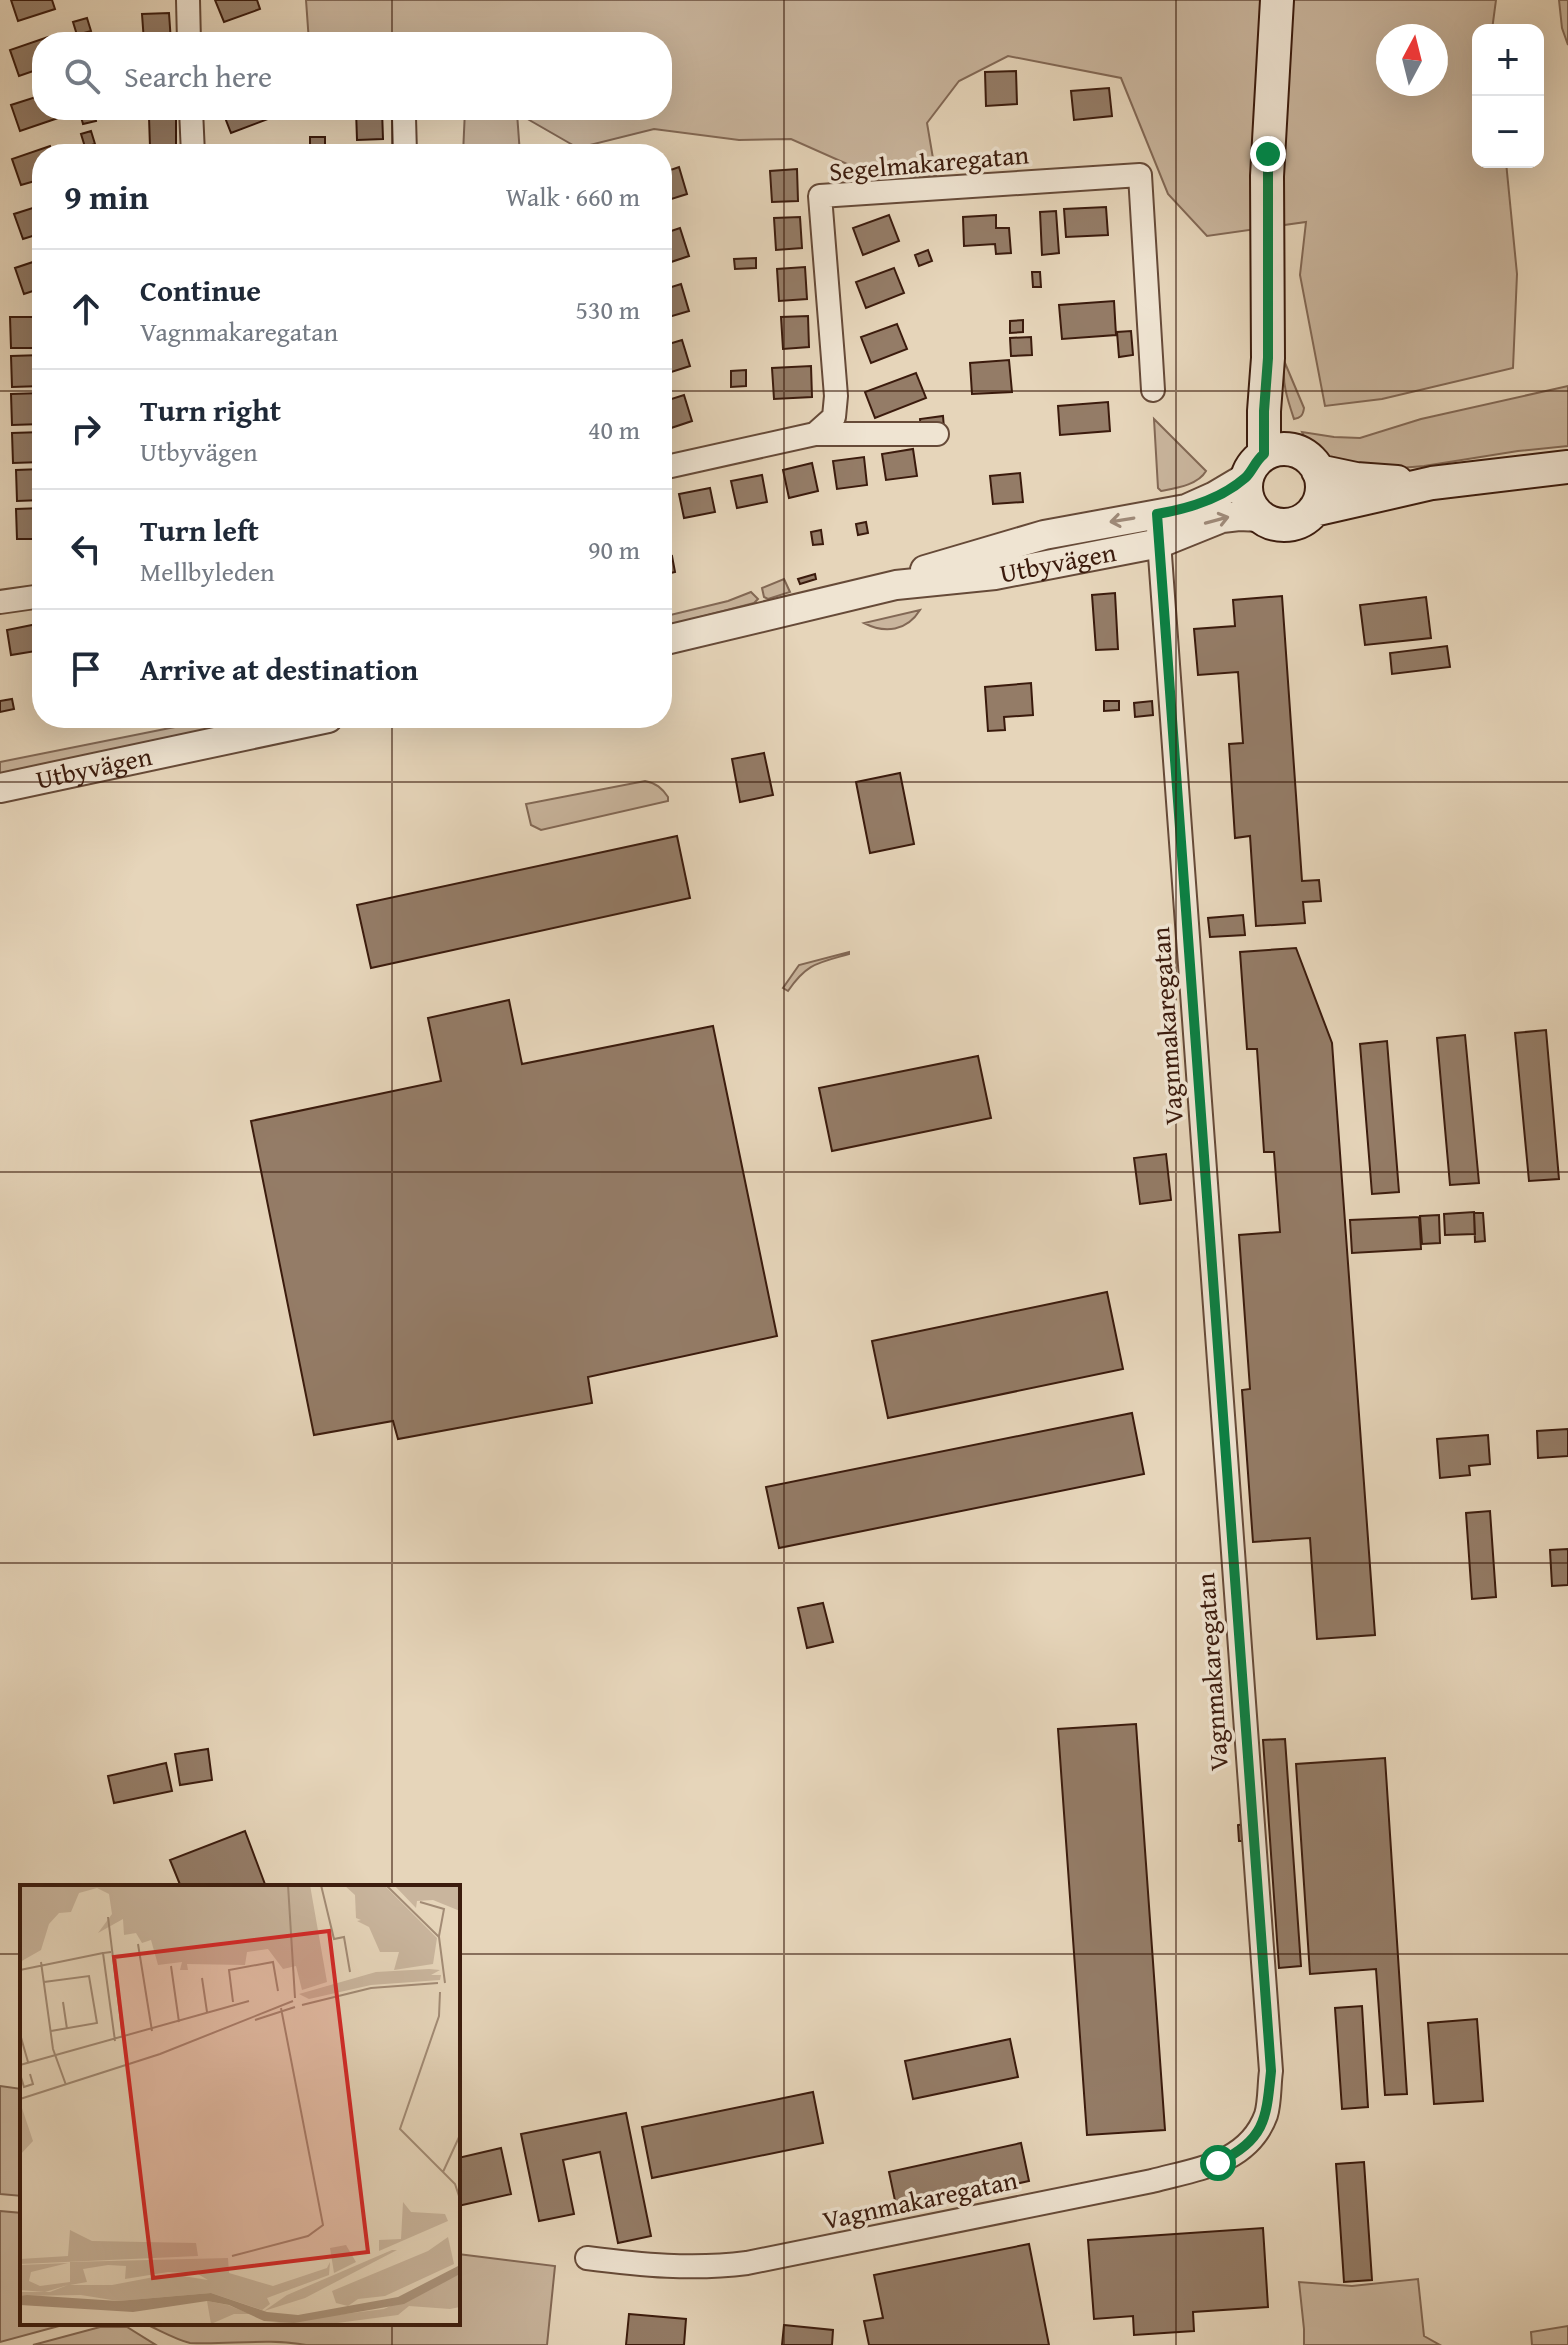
<!DOCTYPE html>
<meta charset="utf-8">
<style>
body{margin:0;font-family:"Gentium Book Plus",serif;background:#f2f2f3;color:#1f2937}
.controls{position:absolute;right:24px;top:24px;display:grid;overflow:hidden;border-radius:16px;box-shadow:0 8px 32px #0002}
.controls button{width:72px;height:72px;display:grid;place-items:center;padding:0;border:0;border-bottom:2px solid #e0e1e3;background:#fff;color:#1f2937;font:40px sans-serif}
.compass{position:absolute;left:1376px;top:24px;width:72px;height:72px;border-radius:50%;background:#fff;box-shadow:0 8px 32px #0002;rotate:7deg}
.stop{position:absolute;width:24px;height:24px;margin:-18px;border:6px solid #0b8043;border-radius:50%;background:#fff}
.stop.end{background:#0b8043;border-color:#fff;box-shadow:0 2px 8px #0008}
.list{margin:0;padding:0;list-style:none}
h2{display:flex;justify-content:space-between;align-items:center;height:104px;margin:0;padding:0 32px;font-size:34px}
h2 small{font-size:26px;font-weight:400;color:#747a83}
.list li{display:grid;grid-template-columns:52px 1fr auto;gap:24px;align-items:center;box-sizing:border-box;height:120px;padding:0 32px;border-top:2px solid #e0e1e3}
.list b{display:block;font-size:30px;white-space:nowrap}
.list p{margin:0;font-size:26px;white-space:nowrap;color:#747a83}
.list em{font-size:26px;font-style:normal;color:#747a83}
.icon{flex:none;width:44px;height:44px;fill:none;stroke:currentColor;stroke-width:2;stroke-linecap:round;stroke-linejoin:round}
.map{position:relative;flex:none;width:1568px;height:2345px;overflow:hidden}
.search{position:absolute;background:#fff;box-shadow:0 8px 32px #0002;left:32px;top:32px;width:640px;height:88px;display:flex;align-items:center;gap:20px;box-sizing:border-box;padding:0 28px;border-radius:32px;color:#747a83;font-size:30px}
.panel{position:absolute;background:#fff;box-shadow:0 8px 32px #0002;left:32px;top:144px;width:640px;height:584px;border-radius:32px}
.map>svg:first-child{display:block}
.green{fill:#c9b59d;stroke:#826855;stroke-width:2;fill-rule:evenodd}
.building{fill:#947c67;stroke:#3b1b0d;stroke-width:2}
.lines{fill:none;stroke-linecap:round;stroke-linejoin:round}
.minor-casing{stroke:#664a38;stroke-width:26}
.tertiary-casing{stroke:#664a38;stroke-width:32}
.secondary-casing{stroke:#3b1b0d;stroke-width:36}
.minor{stroke:#efe4d2;stroke-width:22}
.tertiary{stroke:#efe4d2;stroke-width:28}
.secondary{stroke:#efe4d2;stroke-width:32}
.oneway{stroke:#9e8a79}
.route{stroke:#0b8043;stroke-width:10}
.grid{fill:none;stroke:#3b1b0d;stroke-width:2;stroke-opacity:0.55}
.labels{text-anchor:middle;stroke-width:7;stroke-linejoin:round;paint-order:stroke}
.street-label{font-size:26px;fill:#3b1b0d;stroke:#efe4d2}
.inset-road{fill:none;stroke:#a28b75;stroke-width:2}
.view{fill:#d62828;fill-opacity:0.15;stroke:#d62828;stroke-width:4}
.inset-edge{fill:none;stroke:#3b1b0d;stroke-width:4}
</style>
<div class="map">
<svg width="1568" height="2345" viewBox="0 0 1568 2345">
<rect width="100%" height="100%" fill="#e6d5ba"/>
<filter id="stains"><feTurbulence type="fractalNoise" baseFrequency=".0025" numOctaves="4"/><feColorMatrix values="0 0 0 0 .2 0 0 0 0 .09 0 0 0 0 .02 0 0 0 .5 -.17"/></filter>
<radialGradient id="worn" r=".72"><stop offset=".6" stop-color="#630" stop-opacity="0"/><stop offset="1" stop-color="#630" stop-opacity=".3"/></radialGradient>
<path class="green" d="M 306,0 L 1496,0 L 1492,30 L 1478,30 L 1478,162 L 1506,162 L 1517,274 L 1513,368 L 1382,399 L 1325,406 L 1300,275 L 1306,222 L 1207,236 L 1168,194 L 1121,78 L 1008,56 L 959,81 L 927,123 L 936,176 L 874,176 L 791,139 L 739,140 L 654,129 L 578,148 L 517,113 L 520,154 L 463,154 L 465,110 L 662,110 L 662,42 L 309,42 ZM 1388,36 L 1436,36 L 1436,84 L 1388,84 Z
M 1559,0 L 1568,0 L 1568,45 L 1562,28 Z
M 1285,363 L 1304,408 C 1303,416 1300,418 1294,419 C 1288,401 1281,381 1285,363 Z
M 1568,386 L 1568,446 L 1518,451 L 1424,466 L 1365,471 L 1323,458 L 1307,443 L 1302,432 L 1334,437 L 1360,438 L 1421,419 Z
M 1154,419 L 1206,471 C 1198,485 1176,488 1161,491 L 1158,488 Z
M 784,579 L 790,592 L 768,599 L 764,597 L 762,588 Z
M 751,592 L 758,599 L 754,603 L 662,627 L 662,617 L 728,601 Z
M 920,610 C 907,631 885,634 864,623 Z
M 220,718 L 276,718 L 0,774 L 0,762 Z
M 645,781 C 656,783 662,788 668,797 L 668,801 L 541,830 L 531,825 L 526,804 Z
M 849,952 L 849,954 C 818,963 807,963 788,991 L 783,988 L 799,965 Z
M 0,2086 L 22,2089 L 22,2196 L 0,2194 Z
M 0,2211 L 22,2213 L 22,2323 L 70,2323 L 0,2342 Z
M 458,2254 L 555,2266 L 547,2345 L 306,2345 C 268,2338 228,2345 190,2343 C 174,2339 158,2329 143,2323 L 458,2323 Z
M 1418,2279 L 1424,2336 L 1440,2345 L 1304,2345 L 1304,2329 L 1299,2282 L 1352,2286 Z
M 1568,2326 L 1568,2345 L 1532,2345 L 1531,2332 Z
M 100,2327 L 127,2327 L 156,2345 L 33,2345 Z"/>
<path class="building" d="M 11,0 L 52,0 L 55,9 L 18,21 Z
M 215,0 L 257,0 L 260,9 L 224,22 Z
M 169,13 L 171,42 L 144,42 L 142,14 Z
M 87,18 L 91,31 L 77,35 L 73,22 Z
M 48,37 L 50,42 L 42,42 L 42,68 L 19,76 L 10,50 Z
M 1016,71 L 1017,104 L 986,106 L 985,72 Z
M 1109,88 L 1112,116 L 1074,120 L 1071,91 Z
M 42,95 L 42,110 L 56,110 L 58,118 L 20,131 L 11,105 Z
M 94,110 L 96,121 L 83,124 L 80,113 Z
M 222,110 L 264,110 L 268,119 L 231,133 Z
M 356,110 L 382,110 L 383,139 L 357,140 Z
M 176,116 L 176,147 L 150,147 L 149,117 Z
M 91,131 L 95,144 L 85,147 L 81,134 Z
M 310,137 L 325,137 L 325,154 L 310,154 Z
M 50,146 L 53,154 L 42,154 L 42,179 L 21,185 L 12,159 Z
M 679,167 L 687,194 L 662,202 L 662,173 Z
M 797,169 L 798,201 L 772,202 L 770,171 Z
M 42,205 L 42,233 L 23,239 L 14,214 Z
M 1106,207 L 1108,235 L 1066,237 L 1064,209 Z
M 1056,211 L 1059,253 L 1042,255 L 1040,212 Z
M 889,215 L 899,241 L 863,255 L 853,228 Z
M 996,215 L 996,228 L 1009,228 L 1011,253 L 996,254 L 995,244 L 964,246 L 963,217 Z
M 800,217 L 802,248 L 776,250 L 774,218 Z
M 680,228 L 689,256 L 662,265 L 662,234 Z
M 928,250 L 932,261 L 919,266 L 915,255 Z
M 756,258 L 756,268 L 735,269 L 734,259 Z
M 42,259 L 42,288 L 24,294 L 15,268 Z
M 805,267 L 807,299 L 779,301 L 777,269 Z
M 894,268 L 904,293 L 866,308 L 856,282 Z
M 1032,272 L 1040,272 L 1041,287 L 1033,287 Z
M 681,284 L 689,311 L 662,319 L 662,290 Z
M 1114,301 L 1116,335 L 1062,339 L 1059,305 Z
M 808,316 L 809,347 L 783,349 L 781,317 Z
M 10,317 L 42,317 L 42,348 L 11,348 Z
M 1023,320 L 1023,332 L 1010,333 L 1010,321 Z
M 897,324 L 907,349 L 871,363 L 861,337 Z
M 1131,331 L 1133,355 L 1119,357 L 1117,332 Z
M 1031,337 L 1032,355 L 1011,356 L 1010,338 Z
M 682,340 L 690,366 L 662,375 L 662,346 Z
M 42,355 L 42,386 L 12,387 L 11,356 Z
M 1009,360 L 1012,392 L 972,394 L 970,363 Z
M 811,366 L 812,397 L 774,399 L 772,368 Z
M 746,370 L 746,386 L 731,387 L 731,371 Z
M 916,373 L 926,398 L 875,418 L 865,392 Z
M 42,393 L 42,424 L 12,425 L 11,394 Z
M 684,395 L 692,421 L 662,431 L 662,402 Z
M 1108,402 L 1110,431 L 1060,435 L 1058,406 Z
M 943,416 L 944,428 L 921,430 L 920,419 Z
M 42,432 L 42,462 L 13,463 L 12,433 Z
M 913,449 L 917,476 L 886,480 L 882,454 Z
M 864,457 L 867,485 L 837,489 L 833,461 Z
M 812,463 L 818,491 L 789,498 L 783,470 Z
M 42,469 L 42,500 L 17,501 L 16,470 Z
M 1020,473 L 1023,502 L 993,504 L 990,476 Z
M 762,475 L 767,502 L 737,508 L 731,481 Z
M 710,488 L 715,512 L 684,518 L 679,494 Z
M 42,508 L 42,539 L 17,539 L 16,509 Z
M 866,522 L 868,533 L 858,535 L 856,524 Z
M 821,530 L 823,544 L 813,545 L 811,532 Z
M 672,556 L 675,572 L 662,575 L 662,559 Z
M 815,574 L 816,579 L 800,584 L 798,579 Z
M 1115,593 L 1118,649 L 1096,650 L 1092,595 Z
M 1282,596 L 1302,881 L 1319,880 L 1321,901 L 1303,902 L 1305,923 L 1256,926 L 1250,836 L 1235,838 L 1229,744 L 1243,743 L 1238,672 L 1198,675 L 1194,629 L 1235,626 L 1233,600 Z
M 1426,597 L 1431,638 L 1365,645 L 1360,605 Z
M 37,624 L 42,650 L 11,655 L 7,630 Z
M 1447,646 L 1450,667 L 1392,674 L 1390,653 Z
M 1031,683 L 1033,715 L 1004,717 L 1005,730 L 988,731 L 985,687 Z
M 12,699 L 14,709 L 0,712 L 0,701 Z
M 1104,701 L 1119,701 L 1119,710 L 1104,711 Z
M 1152,701 L 1153,715 L 1135,717 L 1134,703 Z
M 764,753 L 773,795 L 740,802 L 732,759 Z
M 900,773 L 914,844 L 870,853 L 856,782 Z
M 677,836 L 690,898 L 371,968 L 357,905 Z
M 1243,915 L 1245,935 L 1210,937 L 1208,918 Z
M 1296,948 L 1332,1043 L 1375,1635 L 1317,1639 L 1310,1538 L 1253,1542 L 1242,1390 L 1250,1389 L 1239,1235 L 1280,1232 L 1274,1152 L 1264,1152 L 1257,1049 L 1247,1049 L 1240,952 Z
M 509,1000 L 522,1064 L 713,1026 L 777,1336 L 588,1377 L 592,1403 L 398,1439 L 393,1421 L 314,1435 L 251,1121 L 441,1081 L 428,1018 Z
M 1546,1030 L 1559,1179 L 1529,1181 L 1515,1033 Z
M 1465,1035 L 1479,1183 L 1450,1185 L 1437,1038 Z
M 1387,1041 L 1399,1192 L 1372,1194 L 1360,1044 Z
M 978,1056 L 991,1118 L 832,1151 L 819,1088 Z
M 1166,1154 L 1171,1200 L 1140,1204 L 1134,1158 Z
M 1474,1212 L 1475,1234 L 1445,1235 L 1444,1214 Z
M 1474,1213 L 1483,1213 L 1485,1241 L 1475,1242 Z
M 1439,1215 L 1440,1243 L 1422,1244 L 1420,1216 Z
M 1419,1217 L 1421,1249 L 1352,1253 L 1350,1220 Z
M 1107,1292 L 1123,1369 L 888,1418 L 872,1341 Z
M 1132,1413 L 1144,1474 L 779,1548 L 766,1487 Z
M 1568,1429 L 1568,1456 L 1538,1458 L 1537,1431 Z
M 1488,1435 L 1490,1464 L 1469,1466 L 1470,1475 L 1440,1478 L 1437,1439 Z
M 1490,1511 L 1496,1597 L 1472,1599 L 1466,1513 Z
M 1568,1549 L 1568,1585 L 1552,1586 L 1550,1550 Z
M 823,1603 L 833,1642 L 807,1648 L 798,1608 Z
M 1136,1724 L 1165,2130 L 1087,2135 L 1058,1729 Z
M 1285,1739 L 1301,1966 L 1279,1968 L 1263,1740 Z
M 208,1749 L 212,1780 L 180,1785 L 175,1754 Z
M 1385,1758 L 1407,2094 L 1385,2095 L 1376,1969 L 1310,1974 L 1296,1764 Z
M 166,1763 L 172,1791 L 114,1803 L 108,1776 Z
M 1245,1824 L 1247,1841 L 1239,1841 L 1238,1825 Z
M 245,1831 L 266,1887 L 181,1887 L 170,1860 Z
M 1362,2006 L 1368,2107 L 1342,2109 L 1335,2008 Z
M 1477,2019 L 1483,2101 L 1434,2104 L 1428,2023 Z
M 1010,2039 L 1018,2077 L 913,2099 L 905,2061 Z
M 813,2092 L 823,2143 L 652,2178 L 642,2127 Z
M 626,2113 L 651,2236 L 618,2243 L 600,2152 L 563,2160 L 574,2214 L 539,2221 L 521,2134 Z
M 1021,2143 L 1029,2181 L 897,2210 L 889,2172 Z
M 501,2148 L 511,2194 L 458,2206 L 458,2158 Z
M 1364,2162 L 1372,2280 L 1344,2282 L 1336,2164 Z
M 1263,2228 L 1268,2307 L 1193,2312 L 1194,2331 L 1134,2335 L 1133,2316 L 1094,2319 L 1088,2240 Z
M 1029,2244 L 1049,2345 L 869,2345 L 864,2321 L 883,2318 L 874,2275 Z
M 629,2314 L 686,2319 L 684,2345 L 626,2345 Z
M 784,2325 L 833,2330 L 832,2345 L 782,2345 Z"/>
<g class="lines">
<g class="minor-casing">
<path id="minor" d="M 188,0 L 189,42
M 191,110 L 193,154
M 404,117 L 405,154
M 815,434 L 834,417 L 836,396 L 820,196 L 1140,175 L 1153,390
M 662,468 L 815,434 L 937,434
M 0,602 L 42,596
M 587,2258 C 641,2265 693,2270 747,2263 L 1152,2181 C 1196,2169 1248,2164 1266,2115 C 1270,2102 1269,2085 1271,2071 L 1158,528"/>
</g>
<g class="tertiary-casing">
<g id="tertiary">
<path d="M 925,570 L 1044,535 L 1186,509 L 1215,496 L 1247,477"/>
<path id="s1" d="M 662,641 L 896,585 L 995,575 L 1160,543 L 1222,518 L 1239,516 L 1261,517"/>
<path id="s2" d="M 0,788 L 328,718"/>
</g>
</g>
<g class="secondary-casing">
<path id="secondary" d="M1246 487a38 38 0 1 1 76 0a38 38 0 1 1-76 0Z
M 1264,454 L 1264,411 L 1268,358 L 1267,176 L 1277,0
M 1318,471 L 1356,479 L 1397,482
M 1314,510 L 1432,483 L 1568,467"/>
</g>
<use href="#minor" class="minor"/>
<use href="#tertiary" class="tertiary"/>
<use href="#secondary" class="secondary"/>
</g>
<defs><path id="oneway-shaft" d="M-6 0H5M1.5-3L5.5 0L1.5 3" fill="none" stroke-width="1.6" stroke-linecap="round" stroke-linejoin="round" transform="scale(2)"/></defs>
<g class="oneway">
<use href="#oneway-shaft" transform="translate(1122 520) rotate(171)"/>
<use href="#oneway-shaft" transform="translate(1217 520) rotate(-15)"/>
</g>
<g class="lines">
<path class="route" d="M 1218,2163 C 1265,2138 1266,2122 1271,2071 L 1157,514 C 1187,509 1221,499 1245,478 C 1252,472 1255,461 1264,454 L 1264,411 L 1268,358 L 1268,154"/>
</g>
<path class="grid" d="M 392,0 L 392,42M 784,0 L 784,2345M 1176,0 L 1176,2345M 392,110 L 392,154M 0,391 L 42,391M 662,391 L 1568,391M 392,718 L 392,1887M 0,782 L 1568,782M 0,1172 L 1568,1172M 0,1563 L 1568,1563M 0,1954 L 22,1954M 458,1954 L 1568,1954M 392,2323 L 392,2345"/>
<g class="labels">
<g class="street-label">
<text transform="translate(929 163) rotate(-5)" y="9">Segelmakaregatan</text>
<text dy="9" stroke="none"><textPath href="#s1" startOffset="404">Utbyvägen</textPath></text>
<text dy="9" stroke="none"><textPath href="#s2" startOffset="96">Utbyvägen</textPath></text>
<text transform="translate(1167 1026) rotate(-94)" y="9">Vagnmakaregatan</text>
<text transform="translate(1212 1672) rotate(-94)" y="9">Vagnmakaregatan</text>
<text transform="translate(920 2200) rotate(-12)" y="9">Vagnmakaregatan</text>
</g>
</g>
<g transform="translate(20 1885)">
<rect width="440" height="440" fill="#e6d5ba"/>
<path d="M 0,0 L 290,0 L 307,97 L 282,105 L 276,81 L 263,84 L 248,64 L 227,67 L 225,80 L 167,79 L 168,85 L 160,85 L 162,77 L 138,80 L 131,55 L 122,58 L 116,48 L 104,50 L 103,34 L 78,48 L 92,29 L 89,9 L 77,3 L 59,8 L 51,27 L 39,28 L 29,39 L 21,65 L 0,77 ZM 324,0 L 364,0 L 417,53 L 413,79 L 374,85 L 379,67 L 360,67 L 349,42 L 337,36 L 341,35 L 336,33 L 335,10 ZM 374,0 L 440,0 L 440,26 L 413,15 L 397,16 L 396,23 ZM 409,84 L 420,85 L 411,90 L 421,90 L 420,95 L 351,100 L 289,114 L 279,109 L 356,87 ZM 0,217 L 13,256 L 0,270 ZM 383,317 L 391,327 L 425,329 L 428,336 L 359,366 L 359,355 L 381,354 ZM 50,345 L 72,356 L 176,358 L 178,371 L 0,379 L 0,374 L 48,371 ZM 428,352 L 434,379 L 365,411 L 338,414 L 328,421 L 316,418 L 312,406 L 408,366 ZM 326,360 L 336,377 L 314,388 L 310,363 ZM 372,365 L 377,365 L 285,413 L 244,426 L 267,410 ZM 208,373 L 209,388 L 253,401 L 307,383 L 310,377 L 309,390 L 247,413 L 250,419 L 242,425 L 191,408 L 98,416 L 61,410 L 0,411 L 0,407 L 30,407 L 48,400 L 25,407 L 0,405 L 0,380 L 48,378 L 11,387 L 9,396 L 20,401 L 50,397 L 50,377 ZM 88,380 L 106,381 L 105,394 L 148,387 L 176,388 L 188,395 L 150,389 L 92,400 L 50,400 L 67,397 L 63,384 ZM 440,389 L 440,422 L 430,424 L 389,421 L 378,430 L 302,440 L 244,439 L 364,424 ZM 187,416 L 208,420 L 230,429 L 214,429 L 191,439 Z" fill="#c9b59d" fill-rule="evenodd"/>
<path d="M 440,380 L 440,389 L 384,419 L 274,438 L 244,436 L 209,420 L 187,416 L 113,427 L 0,420 L 0,411 L 7,410 L 98,416 L 191,408 L 247,427 L 278,430 L 378,412 Z" fill="#ac967f"/>
<path class="inset-road" d="M 268,0 L 275,113M 301,0 L 314,54 L 324,52 L 330,87M 366,0 L 419,52 L 425,98M 400,17 L 424,24 L 419,51M 88,32 L 103,154M 118,59 L 132,146M 91,67 L 83,68 L 95,156M 21,77 L 33,164 L 46,200M 151,81 L 159,137M 0,85 L 83,68M 182,93 L 187,127M 24,97 L 69,91 L 77,138 L 31,146M 420,107 L 419,131 L 380,244 L 435,299 L 440,314M 43,117 L 47,144M 213,117 L 209,85 L 253,77 L 258,106M 282,120 L 351,103 L 418,98M 235,135 L 275,122M 0,149 L 8,177M 0,180 L 229,116M 0,189 L 4,202 L 13,199 L 10,189M 0,214 L 140,169 L 273,116M 423,287 L 440,250M 212,371 L 288,351 L 303,340 L 261,123"/>
<path class="view" d="M 309,46 L 348,367 L 133,393 L 94,72 Z"/>
<rect width="440" height="440" class="inset-edge"/>
</g>
<rect width="100%" height="100%" filter="url(#stains)"/>
<rect width="100%" height="100%" fill="url(#worn)"/>
</svg>
<div class="controls">
<button>+</button>
<button>−</button>
</div>
<svg class="compass" viewBox="-18 -18 36 36"><path d="M0-13l5 13h-10z" fill="#e53935"/><path d="M0 13l5-13h-10z" fill="#747a83"/></svg>
<div class="stop" style="left:1218px;top:2163px"></div>
<div class="stop end" style="left:1268px;top:154px"></div>
<div class="search"><svg class="icon" aria-label="search" viewBox="0 0 24 24"><circle cx="10" cy="10" r="6"/><path d="M15 15l6 6"/></svg>Search here</div>
<section class="panel">
<h2>9 min<small>Walk · 660 m</small></h2>
<ul class="list">
<li><svg class="icon" aria-label="ahead" viewBox="0 0 24 24"><path d="M12 20V5M6 11l6-6 6 6"/></svg><div><b>Continue</b><p>Vagnmakaregatan</p></div><em>530 m</em></li>
<li><svg class="icon" aria-label="right" viewBox="0 0 24 24"><path d="M7 20v-9h11M14 6l5 5-5 5"/></svg><div><b>Turn right</b><p>Utbyvägen</p></div><em>40 m</em></li>
<li><svg class="icon" aria-label="left" viewBox="0 0 24 24"><path d="M17 20v-9H6M10 6l-5 5 5 5"/></svg><div><b>Turn left</b><p>Mellbyleden</p></div><em>90 m</em></li>
<li><svg class="icon" aria-label="arrive" viewBox="0 0 24 24"><path d="M6 21V4h12l-3 4 3 4H6"/></svg><div><b>Arrive at destination</b></div></li>
</ul>
</section>
</div>
